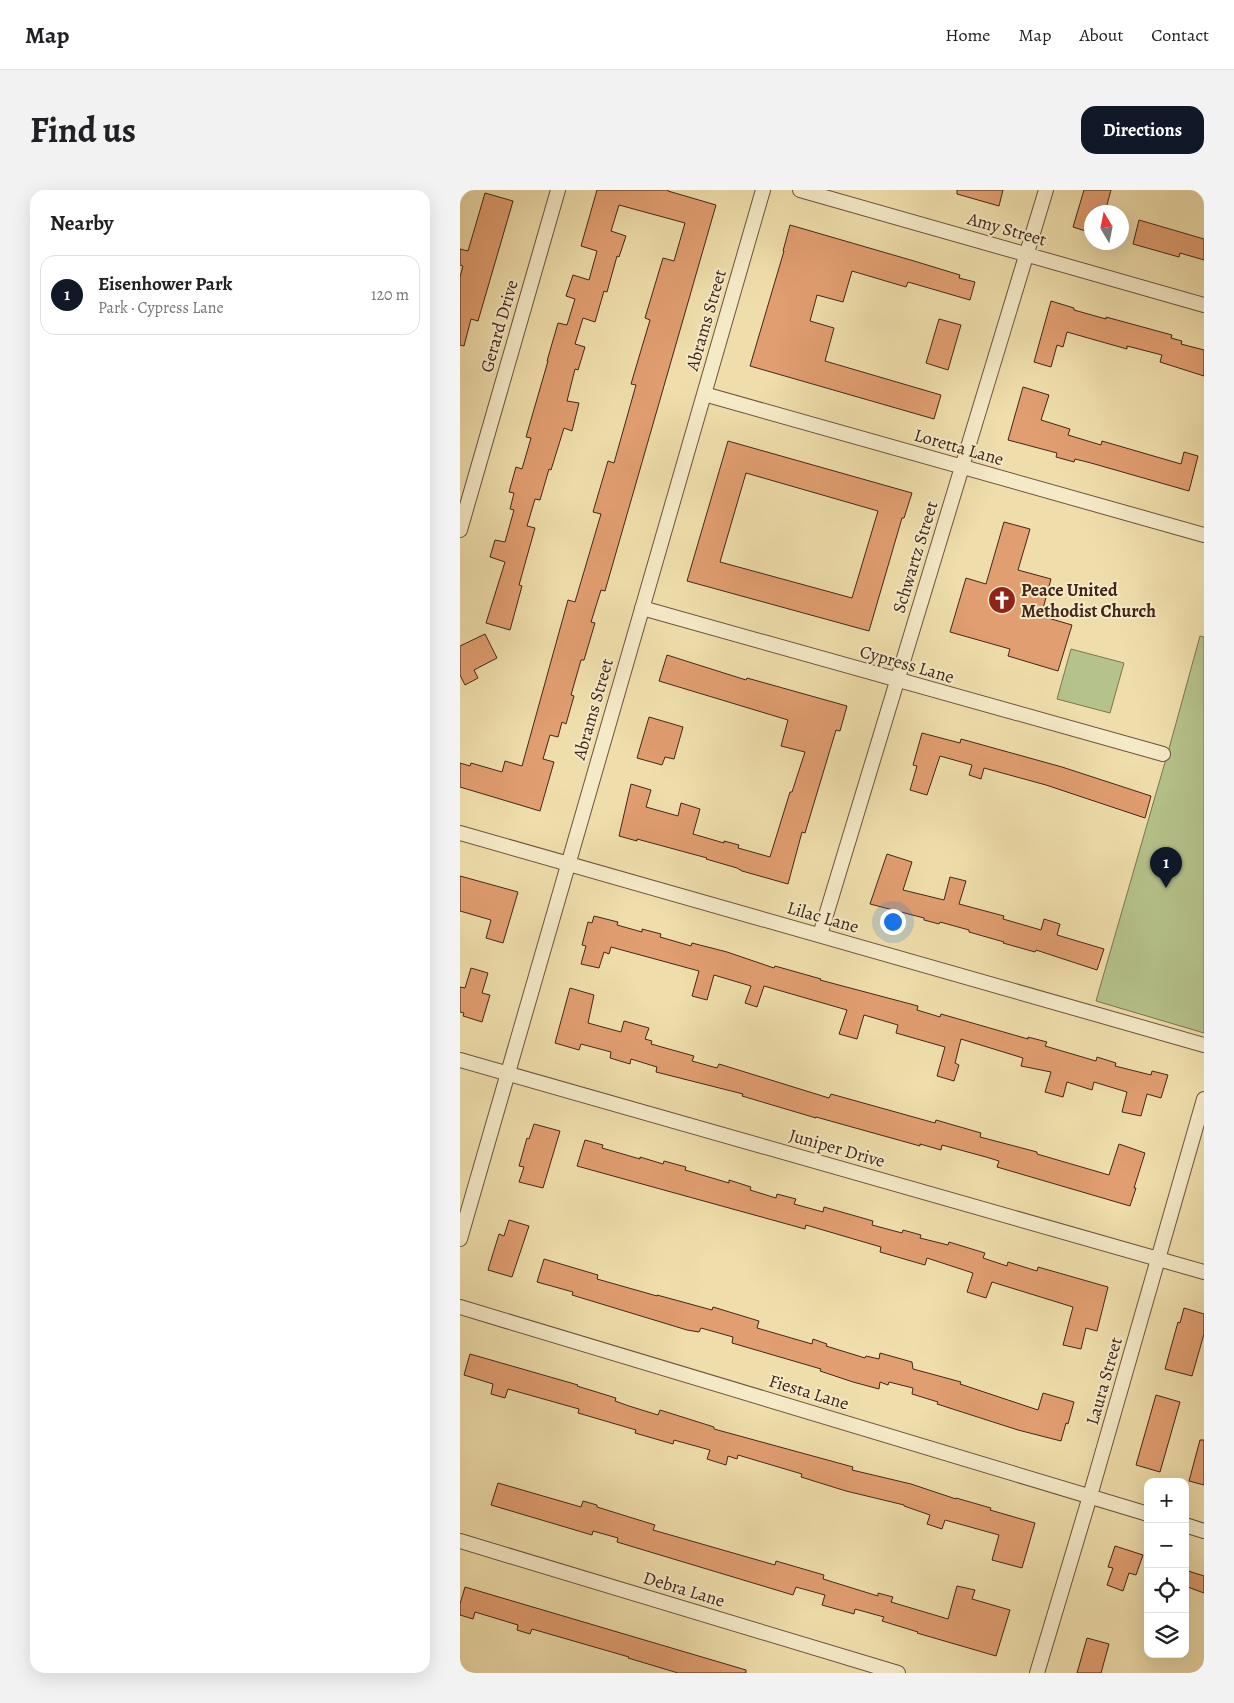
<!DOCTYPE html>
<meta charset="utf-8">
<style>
body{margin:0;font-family:Alegreya,serif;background:#f2f2f2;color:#202124}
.controls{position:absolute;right:15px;bottom:15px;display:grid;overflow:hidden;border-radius:10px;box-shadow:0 5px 20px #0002}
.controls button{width:45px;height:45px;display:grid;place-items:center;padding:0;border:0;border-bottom:1px solid #e0e0e0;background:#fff;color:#202124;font:25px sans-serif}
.compass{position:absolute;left:624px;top:15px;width:45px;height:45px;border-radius:50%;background:#fff;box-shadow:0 5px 20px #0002;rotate:350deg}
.you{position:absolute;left:432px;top:731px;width:18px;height:18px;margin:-12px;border:4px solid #fff;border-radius:50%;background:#1a73e8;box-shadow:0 0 0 8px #1a73e833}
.badge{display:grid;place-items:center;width:32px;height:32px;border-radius:50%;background:#111827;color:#fff;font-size:16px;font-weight:700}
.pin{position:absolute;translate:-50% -41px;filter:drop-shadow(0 1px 2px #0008)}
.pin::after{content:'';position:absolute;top:26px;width:18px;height:15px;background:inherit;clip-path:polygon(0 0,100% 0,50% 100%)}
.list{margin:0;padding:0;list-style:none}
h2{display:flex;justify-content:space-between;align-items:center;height:65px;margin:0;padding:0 20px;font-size:21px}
h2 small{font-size:16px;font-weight:400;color:#757577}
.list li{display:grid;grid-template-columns:32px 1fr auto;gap:15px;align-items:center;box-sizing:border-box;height:80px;margin:0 10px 10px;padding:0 10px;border:1px solid #e0e0e0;border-radius:15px}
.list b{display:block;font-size:19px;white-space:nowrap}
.list p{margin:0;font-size:16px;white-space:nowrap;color:#757577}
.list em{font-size:16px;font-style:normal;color:#757577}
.icon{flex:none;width:28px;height:28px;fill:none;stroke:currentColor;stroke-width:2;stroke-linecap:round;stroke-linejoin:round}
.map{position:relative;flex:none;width:744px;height:1483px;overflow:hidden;border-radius:15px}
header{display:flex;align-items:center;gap:30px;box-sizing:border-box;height:70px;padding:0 25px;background:#fff;border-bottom:1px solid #e0e0e0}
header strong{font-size:24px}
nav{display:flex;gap:28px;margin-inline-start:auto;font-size:18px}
.intro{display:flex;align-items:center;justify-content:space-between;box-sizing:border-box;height:120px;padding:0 30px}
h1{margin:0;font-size:35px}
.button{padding:12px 22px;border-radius:15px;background:#111827;color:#fff;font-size:18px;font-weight:700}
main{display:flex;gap:30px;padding:0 30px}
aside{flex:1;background:#fff;border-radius:15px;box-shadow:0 5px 20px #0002}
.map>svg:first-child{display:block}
.green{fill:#b6c28b;stroke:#7c7453}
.building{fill:#e19e70;stroke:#42251b;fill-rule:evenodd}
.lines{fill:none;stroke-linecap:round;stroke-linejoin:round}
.minor-casing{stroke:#6d533f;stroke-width:16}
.minor{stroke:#f5eac8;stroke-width:14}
.labels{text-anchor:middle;stroke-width:4;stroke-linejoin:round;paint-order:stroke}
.street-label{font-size:18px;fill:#42251b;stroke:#f5eac8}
.poi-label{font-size:18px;font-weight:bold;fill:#42251b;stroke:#f5eac8;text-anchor:start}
</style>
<header>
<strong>Map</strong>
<nav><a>Home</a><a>Map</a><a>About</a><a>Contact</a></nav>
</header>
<div class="intro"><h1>Find us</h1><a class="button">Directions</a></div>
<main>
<aside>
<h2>Nearby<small></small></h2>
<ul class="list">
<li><span class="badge">1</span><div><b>Eisenhower Park</b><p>Park · Cypress Lane</p></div><em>120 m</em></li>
</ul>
</aside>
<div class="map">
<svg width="744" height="1483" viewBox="0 0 744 1483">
<rect width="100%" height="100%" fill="#efdeab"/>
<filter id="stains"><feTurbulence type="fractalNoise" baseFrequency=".004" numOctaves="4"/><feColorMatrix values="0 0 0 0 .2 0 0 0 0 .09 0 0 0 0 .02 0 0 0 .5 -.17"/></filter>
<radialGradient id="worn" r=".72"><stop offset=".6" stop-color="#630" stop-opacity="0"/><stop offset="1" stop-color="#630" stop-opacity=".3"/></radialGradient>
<path class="green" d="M 740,446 L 744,447 L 744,843 L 636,811 L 710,555 Z
M 611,459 L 664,473 L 650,523 L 597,509 Z"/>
<path class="building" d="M 137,0 L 208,0 L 208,1 L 256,15 L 145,401 L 141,400 L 131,432 L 135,433 L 124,470 L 121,470 L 111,505 L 114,506 L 106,534 L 102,532 L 98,547 L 90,545 L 83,569 L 94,572 L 80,621 L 0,597 L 0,573 L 10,576 L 11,573 L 42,582 L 45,571 L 62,576 L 108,410 L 115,412 L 141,324 L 133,322 L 148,271 L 154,273 L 176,195 L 171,194 L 190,130 L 185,128 L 203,68 L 214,71 L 225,33 L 159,15 L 151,41 L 166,46 L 159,67 L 157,66 L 147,102 L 144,101 L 135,132 L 123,128 L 115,154 L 125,157 L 118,180 L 115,179 L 107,211 L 119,213 L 112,241 L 104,238 L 91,280 L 89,279 L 80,310 L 75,309 L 67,336 L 75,338 L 59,395 L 62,396 L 50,440 L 26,433 L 45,372 L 30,367 L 35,350 L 45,352 L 54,320 L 50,319 L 54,303 L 49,302 L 56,277 L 62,279 L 71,248 L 66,247 L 88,171 L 87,171 L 98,133 L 107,135 L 115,109 L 106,106 L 113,85 L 129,90 L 137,61 L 121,56 Z
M 497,0 L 543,0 L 539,16 L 497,4 Z
M 624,0 L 651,0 L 645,22 L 632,22 L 632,43 L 613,37 Z
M 25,3 L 53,11 L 18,131 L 11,129 L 4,156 L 0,155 L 0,87 L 3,76 L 0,75 L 0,59 L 8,61 Z
M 679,30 L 744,49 L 744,70 L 720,63 L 719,67 L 673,54 Z
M 330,35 L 454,71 L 500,85 L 499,88 L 515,92 L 510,110 L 448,92 L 446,97 L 392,81 L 383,112 L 357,105 L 350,131 L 374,138 L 365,171 L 481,205 L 474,229 L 290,176 L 324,61 L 323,61 Z
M 591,111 L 614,118 L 614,120 L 646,129 L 646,127 L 712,145 L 711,148 L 722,151 L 721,154 L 744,160 L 744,186 L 700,172 L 702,165 L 667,156 L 667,159 L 607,142 L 603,157 L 597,155 L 591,177 L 574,172 Z
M 479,129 L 501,135 L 488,180 L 466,173 Z
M 563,197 L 589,205 L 581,230 L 610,239 L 608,245 L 641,255 L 642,251 L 721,274 L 724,262 L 738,266 L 729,301 L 631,273 L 615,269 L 614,272 L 596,267 L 597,263 L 548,250 Z
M 268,251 L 452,303 L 444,328 L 442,328 L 409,441 L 227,391 ZM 286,283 L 418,321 L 392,408 L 260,372 Z
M 544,332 L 570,339 L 558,380 L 591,389 L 581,426 L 612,435 L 598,481 L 548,466 L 550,459 L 490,442 L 506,388 L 526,394 Z
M 25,444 L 37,468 L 14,480 L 18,488 L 5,495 L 0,485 L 0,456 Z
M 207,465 L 286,490 L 287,488 L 387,516 L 380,541 L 376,540 L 345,643 L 342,642 L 328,694 L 282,681 L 277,678 L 246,669 L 247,668 L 177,649 L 177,651 L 159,646 L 171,594 L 191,600 L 186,617 L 218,626 L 221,613 L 240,619 L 233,644 L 264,653 L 264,651 L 279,655 L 278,658 L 310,667 L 330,602 L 332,602 L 345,562 L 321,556 L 328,530 L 199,491 Z
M 189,527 L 223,537 L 214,569 L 205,567 L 202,575 L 177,568 Z
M 462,543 L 500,553 L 501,549 L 602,577 L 691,606 L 685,628 L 586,595 L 524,578 L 521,589 L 509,585 L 512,575 L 480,566 L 467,605 L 450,600 L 457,576 L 453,575 Z
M 427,664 L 452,672 L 443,700 L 484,710 L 490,687 L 506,691 L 499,714 L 544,726 L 543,729 L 581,740 L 584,729 L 600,734 L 597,745 L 644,759 L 637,780 L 576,760 L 575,762 L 543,753 L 544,752 L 509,742 L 509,740 L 480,732 L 479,734 L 464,730 L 464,728 L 410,714 Z
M 0,686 L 58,702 L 43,753 L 26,748 L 31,730 L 0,721 Z
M 134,726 L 158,732 L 157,735 L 182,742 L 182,739 L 201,744 L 200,747 L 231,756 L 232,753 L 267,762 L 314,778 L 315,776 L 361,789 L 360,790 L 458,816 L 457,820 L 480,827 L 481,824 L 568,849 L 568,847 L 587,852 L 585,856 L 636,871 L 637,867 L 656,873 L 655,876 L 691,885 L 692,881 L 708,885 L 701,908 L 687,904 L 681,926 L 662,922 L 667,902 L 634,892 L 632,900 L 607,892 L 603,907 L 585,902 L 591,882 L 561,876 L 563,868 L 501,849 L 495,873 L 499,875 L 494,891 L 477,886 L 485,857 L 436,843 L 438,835 L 404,825 L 397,849 L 379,844 L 387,820 L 304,796 L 297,817 L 285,813 L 291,796 L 254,785 L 247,810 L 232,806 L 239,781 L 151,757 L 149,764 L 144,762 L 139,778 L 121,774 L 126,756 L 122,755 L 128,732 L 132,733 Z
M 11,778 L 28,783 L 22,803 L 30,805 L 22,832 L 3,826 L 4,823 L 0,822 L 0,797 L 5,798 Z
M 110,798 L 134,805 L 128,833 L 161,842 L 164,831 L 189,838 L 185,849 L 192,851 L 191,854 L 234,866 L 232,871 L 257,878 L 259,874 L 369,908 L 371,904 L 475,933 L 476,930 L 521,943 L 520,947 L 577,962 L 577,964 L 649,985 L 659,954 L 685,963 L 674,998 L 676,998 L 670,1016 L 537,977 L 539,971 L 526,967 L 482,955 L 481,960 L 460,954 L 460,956 L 356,927 L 356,928 L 282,906 L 283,904 L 196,882 L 197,877 L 171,869 L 170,874 L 150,868 L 151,862 L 121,854 L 119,860 L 95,853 Z
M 74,934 L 100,941 L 83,998 L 59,992 L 64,977 L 59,976 L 67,948 L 69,949 Z
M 125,950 L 143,955 L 142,958 L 180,969 L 180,967 L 203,974 L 204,971 L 226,977 L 225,980 L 269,993 L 269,990 L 291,997 L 290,1000 L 316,1008 L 317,1004 L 336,1009 L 334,1014 L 363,1022 L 364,1017 L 413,1031 L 412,1035 L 442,1043 L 443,1040 L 461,1045 L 460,1048 L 488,1055 L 489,1052 L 525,1063 L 523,1068 L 547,1076 L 548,1072 L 577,1081 L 578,1077 L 648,1097 L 637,1141 L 626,1138 L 621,1159 L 603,1155 L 613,1117 L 532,1092 L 526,1108 L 507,1102 L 513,1083 L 467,1068 L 465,1075 L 420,1062 L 421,1057 L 346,1035 L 345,1039 L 117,976 Z
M 49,1030 L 69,1036 L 52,1087 L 28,1080 L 39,1044 L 44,1046 Z
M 84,1069 L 138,1085 L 137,1089 L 197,1106 L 197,1105 L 252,1120 L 253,1117 L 299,1131 L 297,1138 L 352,1154 L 353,1149 L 367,1154 L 366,1156 L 405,1168 L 406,1166 L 419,1169 L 420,1163 L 452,1172 L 453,1179 L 501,1192 L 500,1194 L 578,1220 L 583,1203 L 614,1212 L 608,1234 L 606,1233 L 601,1251 L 558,1240 L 477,1214 L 478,1212 L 452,1204 L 453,1198 L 429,1192 L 428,1195 L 420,1192 L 419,1199 L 393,1192 L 360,1181 L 361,1179 L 272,1153 L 273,1147 L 241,1138 L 239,1142 L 227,1140 L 112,1105 L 113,1102 L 77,1092 Z
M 724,1118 L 744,1124 L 744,1144 L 732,1186 L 705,1179 L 718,1132 L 720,1133 Z
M 10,1164 L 118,1195 L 117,1196 L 156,1208 L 155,1211 L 169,1216 L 198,1225 L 200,1220 L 254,1237 L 254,1239 L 393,1277 L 392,1280 L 451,1294 L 496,1309 L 496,1308 L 531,1318 L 530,1320 L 575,1333 L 562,1378 L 532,1370 L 539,1345 L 485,1330 L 482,1339 L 467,1334 L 470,1325 L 444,1316 L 444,1315 L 386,1301 L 341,1287 L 342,1284 L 278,1265 L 277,1269 L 268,1266 L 266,1275 L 247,1269 L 250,1260 L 214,1250 L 213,1254 L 175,1243 L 176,1240 L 118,1223 L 119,1219 L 48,1199 L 45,1208 L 31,1204 L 33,1194 L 4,1185 Z
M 696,1205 L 720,1212 L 700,1282 L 676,1275 Z
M 740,1250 L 744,1250 L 744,1295 L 729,1291 Z
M 38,1293 L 121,1317 L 123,1311 L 137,1315 L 137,1317 L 195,1335 L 193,1340 L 315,1375 L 316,1371 L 364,1385 L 363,1389 L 418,1406 L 418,1403 L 433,1407 L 431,1412 L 488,1429 L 497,1396 L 515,1400 L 512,1409 L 550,1420 L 536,1466 L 457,1443 L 458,1442 L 422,1431 L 424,1427 L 395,1419 L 394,1424 L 362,1415 L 365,1405 L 336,1397 L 333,1405 L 157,1352 L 158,1348 L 133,1341 L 132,1345 L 31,1315 Z
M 655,1356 L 683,1365 L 676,1385 L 669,1383 L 663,1401 L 647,1395 L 653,1378 L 648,1377 Z
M 725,1380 L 744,1386 L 744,1403 L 725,1396 Z
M 5,1397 L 286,1480 L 286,1483 L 218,1483 L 168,1468 L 169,1467 L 72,1439 L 70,1444 L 57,1440 L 58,1435 L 15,1422 L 13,1429 L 0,1425 L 0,1414 Z
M 627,1448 L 649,1454 L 641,1483 L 617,1483 Z"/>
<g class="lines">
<g class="minor-casing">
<path id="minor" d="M 340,0 L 744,115
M 244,204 L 744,345
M 0,340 L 98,0
M 182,418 L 703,564
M 0,643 L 744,855
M 360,745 L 586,0
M 0,870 L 744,1082
M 0,1049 L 303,0
M 0,1117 L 688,1324
M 725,1335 L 744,1341
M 0,1351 L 438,1483
M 577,1483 L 630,1306 L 744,909"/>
</g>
<use href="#minor" class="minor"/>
</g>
<defs>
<g id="church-disc" transform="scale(1.4375)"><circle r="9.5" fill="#8f2418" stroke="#f5eac8"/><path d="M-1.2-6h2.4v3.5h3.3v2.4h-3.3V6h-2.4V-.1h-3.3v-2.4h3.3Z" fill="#fff"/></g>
</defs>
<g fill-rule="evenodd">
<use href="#church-disc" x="542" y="410"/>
</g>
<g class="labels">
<g class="street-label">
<text transform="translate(547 39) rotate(16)" y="6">Amy Street</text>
<text transform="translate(246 130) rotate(-74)" y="6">Abrams Street</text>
<text transform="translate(39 136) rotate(-74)" y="6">Gerard Drive</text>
<text transform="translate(499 257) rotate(16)" y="6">Loretta Lane</text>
<text transform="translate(455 367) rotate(-73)" y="6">Schwartz Street</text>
<text transform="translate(447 474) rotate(16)" y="6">Cypress Lane</text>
<text transform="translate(133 519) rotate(-74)" y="6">Abrams Street</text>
<text transform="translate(363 727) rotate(16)" y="6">Lilac Lane</text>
<text transform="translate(377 958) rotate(16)" y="6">Juniper Drive</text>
<text transform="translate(644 1191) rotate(-74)" y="6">Laura Street</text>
<text transform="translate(349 1202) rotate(17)" y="6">Fiesta Lane</text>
<text transform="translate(224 1399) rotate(17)" y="6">Debra Lane</text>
</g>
<g class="poi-label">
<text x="561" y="406">Peace United<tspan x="561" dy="21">Methodist Church</tspan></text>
</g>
</g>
<rect width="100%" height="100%" filter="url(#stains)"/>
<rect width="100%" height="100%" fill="url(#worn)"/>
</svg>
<div class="controls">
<button>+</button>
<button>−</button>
<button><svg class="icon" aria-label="locate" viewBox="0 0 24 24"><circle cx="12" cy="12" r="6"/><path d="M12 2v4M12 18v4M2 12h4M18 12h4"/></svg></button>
<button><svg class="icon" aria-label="layers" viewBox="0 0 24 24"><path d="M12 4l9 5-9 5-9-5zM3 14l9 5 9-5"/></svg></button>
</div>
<svg class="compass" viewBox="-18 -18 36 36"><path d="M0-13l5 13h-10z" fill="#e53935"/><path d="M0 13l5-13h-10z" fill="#757577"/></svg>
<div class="you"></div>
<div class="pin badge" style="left:706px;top:698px">1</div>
</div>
</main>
